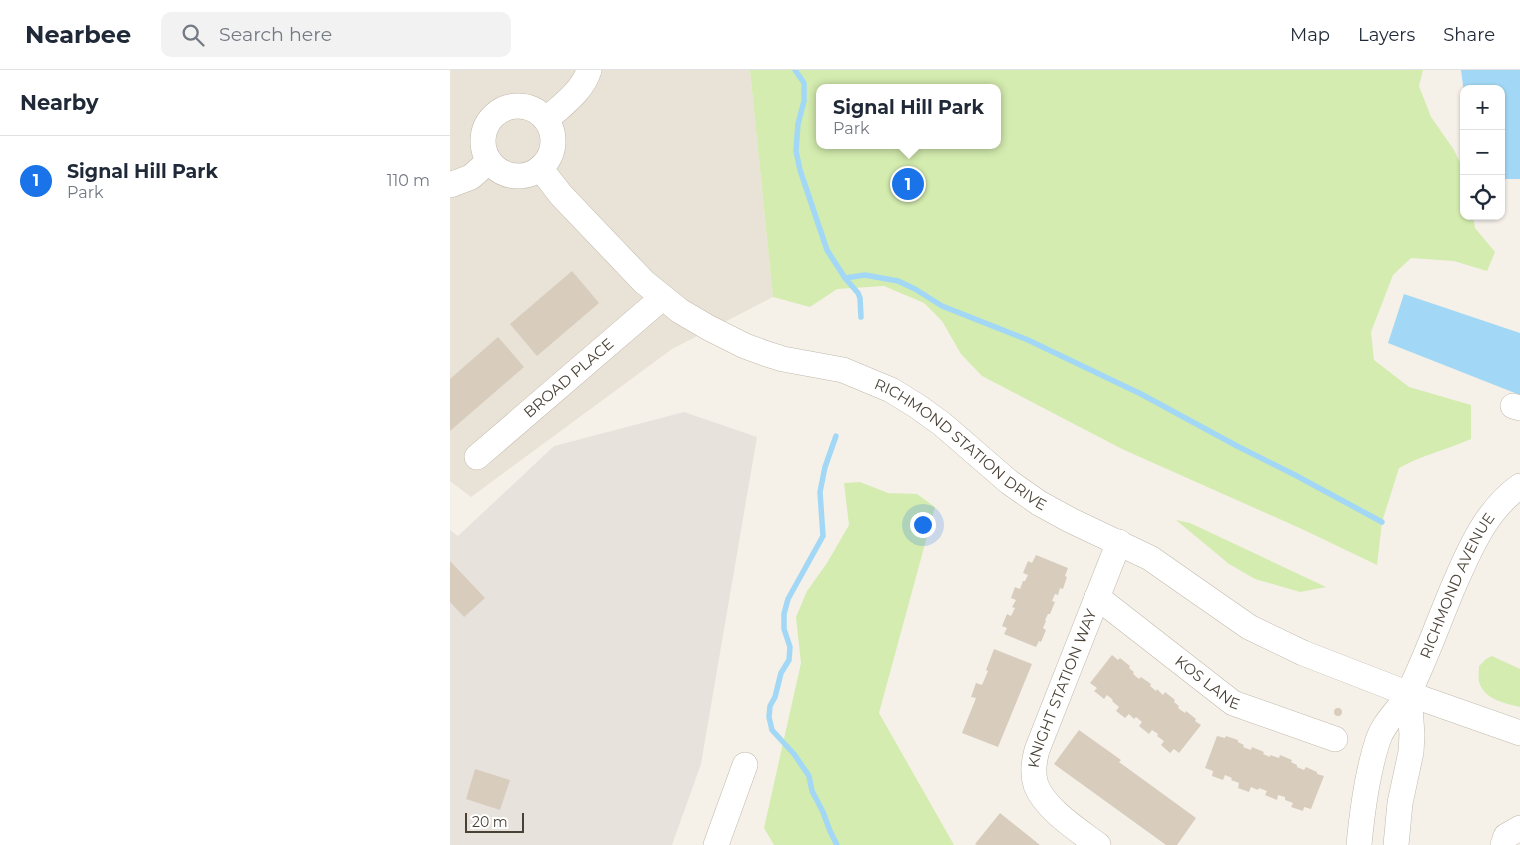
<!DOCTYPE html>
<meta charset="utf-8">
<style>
body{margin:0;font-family:Montserrat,sans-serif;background:#f2f2f3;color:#1f2937}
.controls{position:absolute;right:15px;top:15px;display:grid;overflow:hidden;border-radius:10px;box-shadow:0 1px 4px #0004}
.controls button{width:45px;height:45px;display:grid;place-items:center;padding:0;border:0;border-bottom:1px solid #e0e1e3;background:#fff;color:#1f2937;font:25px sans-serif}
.scale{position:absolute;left:15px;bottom:12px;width:59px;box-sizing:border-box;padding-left:5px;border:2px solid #494136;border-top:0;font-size:14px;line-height:18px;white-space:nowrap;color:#494136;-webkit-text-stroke:4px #fff;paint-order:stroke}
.you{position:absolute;left:472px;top:454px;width:18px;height:18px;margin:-12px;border:4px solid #fff;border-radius:50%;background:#1a73e8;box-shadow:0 0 0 8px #1a73e833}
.badge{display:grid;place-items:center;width:32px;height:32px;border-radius:50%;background:#1a73e8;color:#fff;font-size:16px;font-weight:700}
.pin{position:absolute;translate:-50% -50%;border:2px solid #fff;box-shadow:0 1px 5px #0006}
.popup{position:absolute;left:366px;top:14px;width:185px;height:65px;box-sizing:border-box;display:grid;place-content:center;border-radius:10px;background:#fff;filter:drop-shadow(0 1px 4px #0005);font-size:16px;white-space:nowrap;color:#747a83}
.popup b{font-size:19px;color:#1f2937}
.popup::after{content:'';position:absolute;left:50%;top:100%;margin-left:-10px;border:10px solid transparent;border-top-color:#fff}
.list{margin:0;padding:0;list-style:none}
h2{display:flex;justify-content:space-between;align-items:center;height:65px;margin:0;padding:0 20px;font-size:21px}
h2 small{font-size:16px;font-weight:400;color:#747a83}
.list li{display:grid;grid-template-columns:32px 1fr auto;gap:15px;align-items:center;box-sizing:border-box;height:90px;padding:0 20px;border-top:1px solid #e0e1e3}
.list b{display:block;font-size:19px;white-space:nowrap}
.list p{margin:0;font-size:16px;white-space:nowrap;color:#747a83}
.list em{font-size:16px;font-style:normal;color:#747a83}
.icon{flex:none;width:28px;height:28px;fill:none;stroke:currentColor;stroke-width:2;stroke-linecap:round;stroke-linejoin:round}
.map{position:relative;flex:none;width:1070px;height:775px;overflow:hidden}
header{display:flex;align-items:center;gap:30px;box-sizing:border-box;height:70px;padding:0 25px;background:#fff;border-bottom:1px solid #e0e1e3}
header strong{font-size:24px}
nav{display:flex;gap:28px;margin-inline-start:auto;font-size:18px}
.search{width:350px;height:45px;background:#f2f2f3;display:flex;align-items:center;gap:12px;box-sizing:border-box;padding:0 18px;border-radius:10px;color:#747a83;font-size:19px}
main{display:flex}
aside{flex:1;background:#fff}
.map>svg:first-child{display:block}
.residential{fill:#e9e2d6}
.industrial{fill:#e8e2dd}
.green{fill:#d4ecaf;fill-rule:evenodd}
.water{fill:#a2d8f5}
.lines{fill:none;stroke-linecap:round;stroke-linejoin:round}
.stream{stroke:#a2d8f5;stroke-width:5.5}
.building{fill:#d8ccbd}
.minor-casing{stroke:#c1b8aa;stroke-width:26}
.minor{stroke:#fff;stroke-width:25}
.labels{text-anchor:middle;stroke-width:5;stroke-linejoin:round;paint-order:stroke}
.street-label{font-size:15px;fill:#494136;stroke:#fff}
</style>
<header>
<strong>Nearbee</strong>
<div class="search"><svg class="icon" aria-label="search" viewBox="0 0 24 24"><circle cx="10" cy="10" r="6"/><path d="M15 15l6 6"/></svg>Search here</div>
<nav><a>Map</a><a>Layers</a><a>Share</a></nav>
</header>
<main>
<aside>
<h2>Nearby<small></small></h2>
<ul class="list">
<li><span class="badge">1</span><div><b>Signal Hill Park</b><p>Park</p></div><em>110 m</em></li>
</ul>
</aside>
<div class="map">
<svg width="1070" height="775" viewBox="0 0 1070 775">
<rect width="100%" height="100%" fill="#f5f1e9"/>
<path class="residential" d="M 0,0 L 300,0 L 323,227 L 222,279 L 21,427 L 0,411 Z"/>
<path class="industrial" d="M 234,342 L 307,367 L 251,694 L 222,775 L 0,775 L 0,460 L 8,466 L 104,376 Z"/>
<path class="green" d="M 300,0 L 973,0 L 969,16 L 981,47 L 1004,80 L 1014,101 L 1014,146 L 1023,146 L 1025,158 L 1045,182 L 1037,201 L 1004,191 L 961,188 L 943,205 L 921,262 L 924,290 L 959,317 L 1021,335 L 1021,369 C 997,380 972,385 949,398 L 932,452 L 927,495 L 854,460 L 672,379 L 532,306 L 511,284 L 492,251 L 474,233 L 434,216 L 387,219 L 360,237 L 323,227 ZM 369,18 L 547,18 L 547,75 L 369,75 Z
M 410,412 L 438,423 L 467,424 L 485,437 L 429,643 L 504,775 L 324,775 L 314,758 L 351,593 L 346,547 L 357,521 L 377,493 L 399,455 L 394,413 Z
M 726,450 L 740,453 L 876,517 L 850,522 L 805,509 L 779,494 Z
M 1042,586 L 1070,599 L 1070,637 C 1054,633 1035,630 1029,612 C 1028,607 1029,601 1029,596 L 1036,589 Z"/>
<path class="water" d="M 1011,0 L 1070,0 L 1070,109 L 1051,109 L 1051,19 L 1014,19 L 1014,23 Z
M 954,224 L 1070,263 L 1070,325 L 938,273 Z"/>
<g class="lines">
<path class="stream" d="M 345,0 L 354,13 L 354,31 L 348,54 L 346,81 L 350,100 L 377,180 L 395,208 L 408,223 L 410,228 L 411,247
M 395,208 L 415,205 L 448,211 L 465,219 L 492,236 L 578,270 L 691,324 L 787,376 L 845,405 L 932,452
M 386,366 L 375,397 L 370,422 L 373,466 L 338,529 L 334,544 L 334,559 L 340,577 L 339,590 L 331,603 L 325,627 L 320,636 L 319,647 L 322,660 L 344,684 L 359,706 L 362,721 L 373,742 L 380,761 L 387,775"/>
</g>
<path class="building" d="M 122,201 L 149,233 L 87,286 L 60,254 Z
M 48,267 L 74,297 L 0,361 L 0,309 Z
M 586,485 L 618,498 L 615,506 L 617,507 L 613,519 L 610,518 L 608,525 L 605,524 L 602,531 L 605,532 L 600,544 L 598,544 L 595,550 L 596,551 L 593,558 L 596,560 L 591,572 L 589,571 L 586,577 L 554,564 L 557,558 L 552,556 L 557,544 L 561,546 L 565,538 L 562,537 L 566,530 L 561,528 L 565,517 L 570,519 L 573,511 L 575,511 L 578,505 L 573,503 L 578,491 L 582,493 Z
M 0,491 L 35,528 L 14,547 L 0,532 Z
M 544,579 L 582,594 L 548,677 L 512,663 L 526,628 L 521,627 L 526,613 L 532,615 L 538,601 L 536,600 Z
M 662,585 L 668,590 L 670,588 L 680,596 L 679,598 L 684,602 L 683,604 L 689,609 L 691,607 L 701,614 L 700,616 L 706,621 L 707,619 L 713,625 L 715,622 L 725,630 L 724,632 L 729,636 L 728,638 L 735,643 L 736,641 L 746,649 L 745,651 L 751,655 L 729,683 L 724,679 L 720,683 L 711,675 L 714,671 L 707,666 L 708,664 L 702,660 L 699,664 L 689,656 L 692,652 L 686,647 L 684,649 L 679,644 L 675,648 L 666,641 L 669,637 L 662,631 L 663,630 L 657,625 L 654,629 L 644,621 L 647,618 L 640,613 Z
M884 642a4 4 0 1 1 8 0a4 4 0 1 1-8 0Z
M 629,660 L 671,690 L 669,692 L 746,748 L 727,775 L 716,775 L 604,694 Z
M 767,666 L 775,668 L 776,666 L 788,670 L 788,672 L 794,675 L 793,677 L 801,680 L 802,677 L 814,682 L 813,684 L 820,687 L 820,685 L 829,688 L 830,685 L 842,690 L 841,692 L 847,695 L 847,697 L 854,700 L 856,697 L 867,702 L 867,704 L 874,706 L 861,739 L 854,737 L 853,741 L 841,737 L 843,733 L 835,730 L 835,727 L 828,725 L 827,730 L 815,725 L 817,721 L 809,718 L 808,720 L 801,717 L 799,722 L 788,718 L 789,713 L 781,710 L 782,708 L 775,705 L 773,710 L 762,706 L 763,701 L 755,698 Z
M 25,699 L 60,710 L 50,740 L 16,729 Z
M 550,743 L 590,775 L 527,775 L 525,774 Z"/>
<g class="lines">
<g class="minor-casing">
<g id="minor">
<circle cx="68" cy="71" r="35"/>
<path d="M 96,50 C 111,36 133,21 139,0"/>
<path id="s1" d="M 90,98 L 111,125 L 194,212 L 230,241 L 259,258 L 295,276 L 317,284 L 333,289 L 393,300 L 441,320 L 467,336 L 492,354 L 559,412 L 589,433 L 620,450 L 700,488 L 799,557 L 853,583 L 959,624 L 1070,663"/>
<path d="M 0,115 L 21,107 L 39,91"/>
<path d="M 1063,336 L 1070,338"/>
<path id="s2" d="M 27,387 L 212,228"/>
<path id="s3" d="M 647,527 L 783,633 L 885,669"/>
<path d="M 266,775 L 295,695"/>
<path id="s4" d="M 648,775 C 628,760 595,739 586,715 C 582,703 584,691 587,680 L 669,472"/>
<path id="s5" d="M 909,775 C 912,743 918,700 928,670 C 934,651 951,639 959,622 C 978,584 991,544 1008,506 C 1023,472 1039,438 1070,416"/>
<path d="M 946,775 L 950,733 L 961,682 L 962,665 L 959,624"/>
<path d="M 1053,775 L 1056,766 L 1070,758"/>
</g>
</g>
<use href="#minor" class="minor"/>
</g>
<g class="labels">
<g class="street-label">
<text dy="5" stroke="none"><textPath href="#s2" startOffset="121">BROAD PLACE</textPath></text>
<text dy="5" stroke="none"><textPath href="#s1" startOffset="516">RICHMOND STATION DRIVE</textPath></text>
<text dy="5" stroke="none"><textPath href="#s5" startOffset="281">RICHMOND AVENUE</textPath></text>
<text dy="5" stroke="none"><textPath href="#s3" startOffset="140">KOS LANE</textPath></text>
<text dy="5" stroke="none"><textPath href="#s4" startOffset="189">KNIGHT STATION WAY</textPath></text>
</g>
</g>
</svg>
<div class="controls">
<button>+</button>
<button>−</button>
<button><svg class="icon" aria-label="locate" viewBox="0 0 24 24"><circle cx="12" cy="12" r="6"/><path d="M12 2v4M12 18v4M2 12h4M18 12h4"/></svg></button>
</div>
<div class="scale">20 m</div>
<div class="you"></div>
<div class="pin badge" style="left:458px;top:114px">1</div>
<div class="popup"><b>Signal Hill Park</b>Park</div>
</div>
</main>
